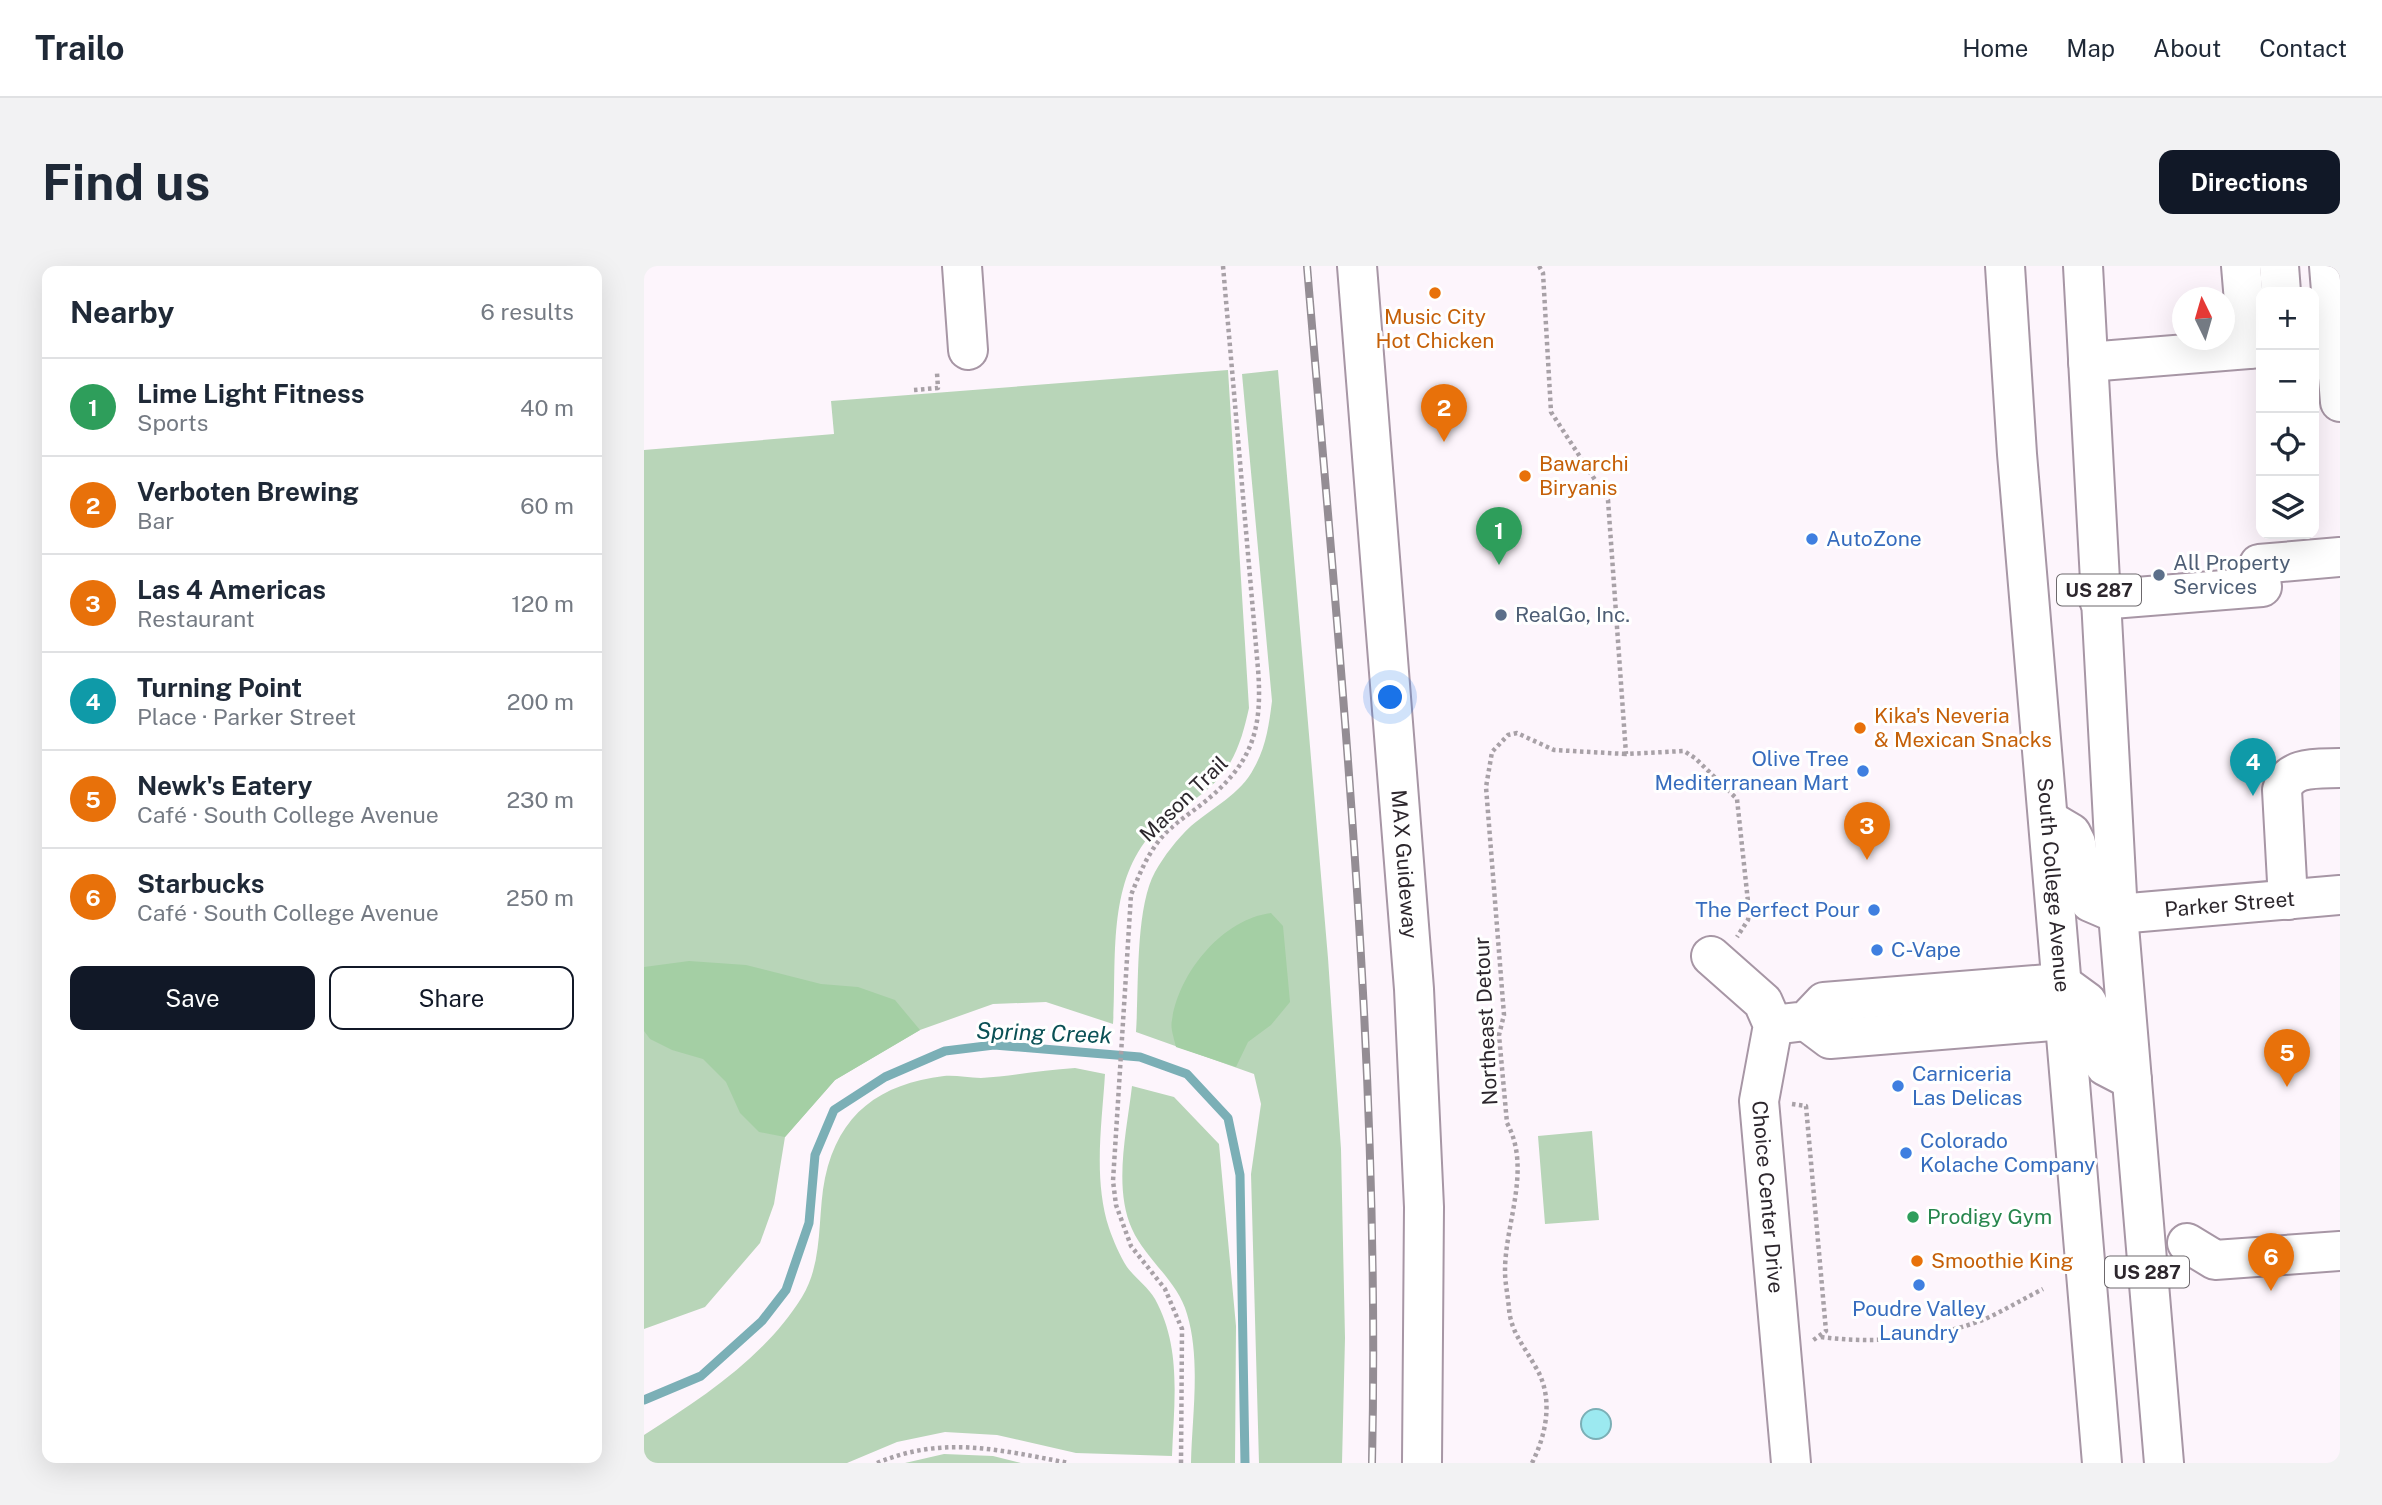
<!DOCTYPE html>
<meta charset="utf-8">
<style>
body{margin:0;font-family:"Public Sans",sans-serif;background:#f2f2f3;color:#1f2937}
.controls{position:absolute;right:21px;top:21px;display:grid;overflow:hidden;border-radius:14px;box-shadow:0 7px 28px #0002}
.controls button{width:63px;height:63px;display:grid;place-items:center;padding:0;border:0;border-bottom:2px solid #e0e1e3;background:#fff;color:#1f2937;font:35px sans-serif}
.compass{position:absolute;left:1528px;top:21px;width:63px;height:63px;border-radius:50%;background:#fff;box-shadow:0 7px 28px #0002;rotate:355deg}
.you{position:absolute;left:747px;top:432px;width:24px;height:24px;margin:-18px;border:5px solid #fff;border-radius:50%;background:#1a73e8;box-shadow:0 0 0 10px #1a73e833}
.badge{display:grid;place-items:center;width:46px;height:46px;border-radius:50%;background:#111827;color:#fff;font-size:23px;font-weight:700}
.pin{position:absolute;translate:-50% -58px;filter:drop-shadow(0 2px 4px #0008)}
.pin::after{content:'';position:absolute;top:37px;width:24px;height:21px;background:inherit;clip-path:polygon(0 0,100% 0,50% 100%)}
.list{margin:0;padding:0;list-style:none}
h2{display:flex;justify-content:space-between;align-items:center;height:91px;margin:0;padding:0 28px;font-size:30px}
h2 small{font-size:23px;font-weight:400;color:#747a83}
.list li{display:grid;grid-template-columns:46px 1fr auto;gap:21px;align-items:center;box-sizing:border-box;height:98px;padding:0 28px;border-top:2px solid #e0e1e3}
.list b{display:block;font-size:26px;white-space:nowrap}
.list p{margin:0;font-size:23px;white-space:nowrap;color:#747a83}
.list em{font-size:23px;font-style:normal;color:#747a83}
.actions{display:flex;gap:14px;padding:21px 28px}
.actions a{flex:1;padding:16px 0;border:2px solid #111827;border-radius:14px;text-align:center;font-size:24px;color:#111827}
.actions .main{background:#111827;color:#fff}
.icon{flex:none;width:38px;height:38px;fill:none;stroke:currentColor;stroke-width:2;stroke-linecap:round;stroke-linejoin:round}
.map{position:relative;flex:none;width:1696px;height:1197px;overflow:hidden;border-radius:14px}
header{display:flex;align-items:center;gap:42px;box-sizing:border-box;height:98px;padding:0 35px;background:#fff;border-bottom:2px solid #e0e1e3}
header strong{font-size:33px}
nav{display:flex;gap:38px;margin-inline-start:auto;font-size:24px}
.intro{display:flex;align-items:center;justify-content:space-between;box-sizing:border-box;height:168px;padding:0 42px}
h1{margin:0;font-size:49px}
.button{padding:18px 32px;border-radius:14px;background:#111827;color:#fff;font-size:24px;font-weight:700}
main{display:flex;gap:42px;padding:0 42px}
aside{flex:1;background:#fff;border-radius:14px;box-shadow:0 7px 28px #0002}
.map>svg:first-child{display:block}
.green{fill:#b8d5b8}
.forest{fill:#a4cfa4}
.water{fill:#9ce9f0;stroke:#7bafb6;stroke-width:2}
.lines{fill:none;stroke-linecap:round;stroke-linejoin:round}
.stream{stroke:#7bafb6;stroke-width:9}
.minor-casing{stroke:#a796a5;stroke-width:42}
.highway-casing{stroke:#a796a5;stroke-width:42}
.path{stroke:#a8a1a7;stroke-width:4.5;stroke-dasharray:3.5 3.5;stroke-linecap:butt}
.minor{stroke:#fff;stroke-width:38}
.highway{stroke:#fff;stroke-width:38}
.rail-casing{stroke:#948d94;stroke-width:8}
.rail{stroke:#fff;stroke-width:5;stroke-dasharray:16;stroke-linecap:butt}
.food-dot{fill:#e8710a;stroke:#fff;stroke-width:2.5}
.shop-dot{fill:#3f7fe0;stroke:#fff;stroke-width:2.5}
.service-dot{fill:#5c6f8a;stroke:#fff;stroke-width:2.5}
.leisure-dot{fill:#2e9e5b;stroke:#fff;stroke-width:2.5}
.labels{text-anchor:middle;stroke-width:6;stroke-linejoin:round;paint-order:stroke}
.shield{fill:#fff;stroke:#6c686c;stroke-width:2}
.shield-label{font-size:19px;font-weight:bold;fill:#2d272d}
.food-label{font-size:21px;fill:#c56008;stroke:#fff;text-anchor:start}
.shop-label{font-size:21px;fill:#366cbe;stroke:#fff;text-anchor:start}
.service-label{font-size:21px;fill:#4e5e75;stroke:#fff;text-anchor:start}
.street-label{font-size:21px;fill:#2d272d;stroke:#fff}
.leisure-label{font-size:21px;fill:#27864d;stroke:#fff;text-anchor:start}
.water-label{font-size:23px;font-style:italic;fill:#0a5055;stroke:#fff}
</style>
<header>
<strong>Trailo</strong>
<nav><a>Home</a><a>Map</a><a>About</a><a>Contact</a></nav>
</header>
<div class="intro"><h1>Find us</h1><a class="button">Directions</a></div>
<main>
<aside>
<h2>Nearby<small>6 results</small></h2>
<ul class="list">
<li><span class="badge" style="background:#2e9e5b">1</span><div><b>Lime Light Fitness</b><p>Sports</p></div><em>40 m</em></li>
<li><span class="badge" style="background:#e8710a">2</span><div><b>Verboten Brewing</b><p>Bar</p></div><em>60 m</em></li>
<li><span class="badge" style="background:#e8710a">3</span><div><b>Las 4 Americas</b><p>Restaurant</p></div><em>120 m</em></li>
<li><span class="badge" style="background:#0f9aa8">4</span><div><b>Turning Point</b><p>Place · Parker Street</p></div><em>200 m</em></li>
<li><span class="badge" style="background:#e8710a">5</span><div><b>Newk's Eatery</b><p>Café · South College Avenue</p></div><em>230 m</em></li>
<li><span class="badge" style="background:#e8710a">6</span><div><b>Starbucks</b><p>Café · South College Avenue</p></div><em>250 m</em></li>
</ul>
<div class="actions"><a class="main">Save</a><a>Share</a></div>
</aside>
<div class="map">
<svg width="1696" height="1197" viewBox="0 0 1696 1197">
<rect width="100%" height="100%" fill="#fdf5fc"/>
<path class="green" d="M 584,104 L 605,442 C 601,460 596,480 586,497 C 568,529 528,544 504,572 C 463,622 473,697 469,758 L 402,736 L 349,738 L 276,764 L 191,814 L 141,871 L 130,938 L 116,977 L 61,1041 L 0,1063 L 0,184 L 190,168 L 187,135 Z
M 634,104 L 684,692 L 697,883 L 701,1072 L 698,1197 L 615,1197 L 607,908 L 617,838 L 610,808 L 492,766 C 495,723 491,642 511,606 C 520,590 533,573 547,560 C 568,542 597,528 610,502 C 622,481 625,459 628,435 L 598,108 Z
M 431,802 L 461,808 C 458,857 449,913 465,962 C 469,974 476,990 483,1001 C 491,1012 504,1021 511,1033 C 538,1082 530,1136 528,1190 L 432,1187 L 353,1169 L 301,1166 L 253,1176 L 203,1197 L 0,1197 L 0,1169 C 58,1132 121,1091 158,1031 C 180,995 173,950 181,912 C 195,847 236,818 300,810 C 312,809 324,812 337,812 C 368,810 399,804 431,802 Z
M 488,820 L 530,831 L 575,878 L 592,1060 L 591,1197 L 547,1197 C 548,1150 557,1094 543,1048 C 534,1015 502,994 488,963 C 469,921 483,864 488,820 Z
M 948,865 L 955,954 L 901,958 L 894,870 Z
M 300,1188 L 349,1190 L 377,1197 L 261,1197 Z"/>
<path class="forest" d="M 627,647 L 639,660 L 646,736 L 627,759 L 604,776 L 592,801 L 532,781 C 530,772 526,762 528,754 C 535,706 579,653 627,647 Z
M 45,695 L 102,699 L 177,718 L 214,721 L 251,734 L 276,764 L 191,814 L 141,871 L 115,866 L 96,847 L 82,816 L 59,793 L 28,784 L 6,773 L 0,765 L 0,701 Z"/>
<path class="water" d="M937 1158a15 15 0 1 1 30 0a15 15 0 1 1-30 0Z"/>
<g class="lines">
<path class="stream" d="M 0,1134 L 57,1110 L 118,1055 L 142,1024 L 165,957 L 171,889 L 190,844 L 241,811 L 301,785 L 350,779 L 496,791 L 543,808 L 584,852 L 596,909 L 601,1197"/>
<g class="minor-casing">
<g id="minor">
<path d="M 318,0 L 324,84"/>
<path id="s1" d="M 713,0 L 770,723 L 780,941 L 778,1197"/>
<path d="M 1597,0 L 1604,83"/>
<path d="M 1635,0 L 1637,26"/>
<path d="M 1685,0 L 1696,136"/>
<path d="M 1444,96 L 1617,82"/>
<path d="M 1455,334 L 1618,321 L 1615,298 L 1696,291"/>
<path d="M 1644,634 L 1638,524 C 1645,499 1675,503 1696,502"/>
<path id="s2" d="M 1474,648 L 1696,629"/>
<path id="s3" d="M 1067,690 L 1119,736 L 1129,759 L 1115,835 L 1147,1197"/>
<path d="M 1162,755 L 1186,773 L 1420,754"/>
<path d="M 1129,759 L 1162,755 L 1180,736 L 1417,717"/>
<path d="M 1543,977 L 1571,994 L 1696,985"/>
</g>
</g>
<g class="highway-casing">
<g id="highway">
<path id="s4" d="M 1361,0 L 1373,188 L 1458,1197"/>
<path d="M 1439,0 L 1474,648 L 1520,1197"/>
<path d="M 1405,554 L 1427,567 L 1432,577 L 1439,624 L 1446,636 L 1474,648"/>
<path d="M 1417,717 L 1443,736 L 1448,747 L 1456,791 L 1461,800 L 1488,814"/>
</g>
</g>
<path class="path" d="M 895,0 L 899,7 L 907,146 L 964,234 L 982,488 L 1040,485 L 1051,492 L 1093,533 L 1105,645 L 1104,654 L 1093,671
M 270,124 L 294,122 L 293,107
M 1148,838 L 1162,840 L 1182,1065 L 1168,1075
M 1177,1071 C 1230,1078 1291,1073 1341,1053 C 1361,1044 1379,1033 1399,1023
M 233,1197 C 300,1169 355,1184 425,1197
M 537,1197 L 538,1063 L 521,1023 L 487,980 L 472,939 L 469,915 L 487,629 C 495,609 503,589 517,572 C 528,559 544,549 558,538 C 607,499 619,466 614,403 L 579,0
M 888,1197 C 903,1167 910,1130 891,1100 C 880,1080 867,1066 865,1043 C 864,1030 861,1017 861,1005 C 861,957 888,903 863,857 L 855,769 L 860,749 L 842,521 L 848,486 L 864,469 L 873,467 L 910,484 L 982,488"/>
<use href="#minor" class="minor"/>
<use href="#highway" class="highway"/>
<g class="rail-casing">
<path id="rail" d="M 663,0 C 696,399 737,796 728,1197"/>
</g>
<use href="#rail" class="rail"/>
</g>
<g class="food-dot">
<circle cx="791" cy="27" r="7"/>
<circle cx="881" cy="210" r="7"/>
<circle cx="1216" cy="462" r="7"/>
<circle cx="1273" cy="995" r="7"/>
</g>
<g class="shop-dot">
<circle cx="1168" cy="273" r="7"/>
<circle cx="1219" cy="505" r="7"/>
<circle cx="1230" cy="644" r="7"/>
<circle cx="1233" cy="684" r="7"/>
<circle cx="1254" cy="820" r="7"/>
<circle cx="1262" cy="887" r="7"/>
<circle cx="1275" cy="1019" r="7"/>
</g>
<g class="service-dot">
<circle cx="1515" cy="309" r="7"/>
<circle cx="857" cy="349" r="7"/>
</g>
<circle class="leisure-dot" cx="1269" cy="951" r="7"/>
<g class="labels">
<g class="shield">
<rect x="1413" y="308.5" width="84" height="31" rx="5"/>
<rect x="1461" y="990.5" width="84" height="31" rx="5"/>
</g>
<g class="shield-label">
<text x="1455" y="331">US 287</text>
<text x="1503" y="1013">US 287</text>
</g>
<g class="food-label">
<text x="791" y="58" text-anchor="middle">Music City<tspan x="791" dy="24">Hot Chicken</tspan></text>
<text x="895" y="205">Bawarchi<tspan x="895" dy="24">Biryanis</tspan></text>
<text x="1230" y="457">Kika's Neveria<tspan x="1230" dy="24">&amp; Mexican Snacks</tspan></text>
<text x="1287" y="1002">Smoothie King</text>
</g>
<g class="shop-label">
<text x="1182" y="280">AutoZone</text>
<text x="1205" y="500" text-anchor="end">Olive Tree<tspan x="1205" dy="24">Mediterranean Mart</tspan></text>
<text x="1216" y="651" text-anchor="end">The Perfect Pour</text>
<text x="1247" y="691">C-Vape</text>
<text x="1268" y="815">Carniceria<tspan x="1268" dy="24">Las Delicas</tspan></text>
<text x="1276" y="882">Colorado<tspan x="1276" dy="24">Kolache Company</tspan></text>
<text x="1275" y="1050" text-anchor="middle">Poudre Valley<tspan x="1275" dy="24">Laundry</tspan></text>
</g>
<g class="service-label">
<text x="1529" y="304">All Property<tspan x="1529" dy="24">Services</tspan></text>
<text x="871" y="356">RealGo, Inc.</text>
</g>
<g class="street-label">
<text transform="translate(540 533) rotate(-44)" y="7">Mason Trail</text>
<text dy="7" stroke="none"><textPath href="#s1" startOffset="600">MAX Guideway</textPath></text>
<text dy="7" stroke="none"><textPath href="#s4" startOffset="621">South College Avenue</textPath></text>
<text dy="7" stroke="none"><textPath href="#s2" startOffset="112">Parker Street</textPath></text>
<text transform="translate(842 755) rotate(-93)" y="7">Northeast Detour</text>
<text dy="7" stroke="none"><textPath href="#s3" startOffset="268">Choice Center Drive</textPath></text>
</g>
<g class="leisure-label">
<text x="1283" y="958">Prodigy Gym</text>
</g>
<g class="water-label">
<text transform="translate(400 767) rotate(2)" y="8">Spring Creek</text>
</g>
</g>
</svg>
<div class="controls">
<button>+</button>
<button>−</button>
<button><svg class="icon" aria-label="locate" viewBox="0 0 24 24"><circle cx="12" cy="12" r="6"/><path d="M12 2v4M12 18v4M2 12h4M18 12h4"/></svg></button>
<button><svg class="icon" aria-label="layers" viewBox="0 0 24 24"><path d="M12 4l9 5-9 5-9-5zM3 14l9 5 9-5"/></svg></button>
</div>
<svg class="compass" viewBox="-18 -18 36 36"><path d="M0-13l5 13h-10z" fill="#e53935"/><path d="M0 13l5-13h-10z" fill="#747a83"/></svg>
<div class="you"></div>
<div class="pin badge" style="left:855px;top:299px;background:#2e9e5b">1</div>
<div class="pin badge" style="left:800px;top:176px;background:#e8710a">2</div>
<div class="pin badge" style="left:1223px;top:594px;background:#e8710a">3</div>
<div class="pin badge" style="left:1609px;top:530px;background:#0f9aa8">4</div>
<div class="pin badge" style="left:1643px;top:821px;background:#e8710a">5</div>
<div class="pin badge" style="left:1627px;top:1025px;background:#e8710a">6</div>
</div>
</main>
